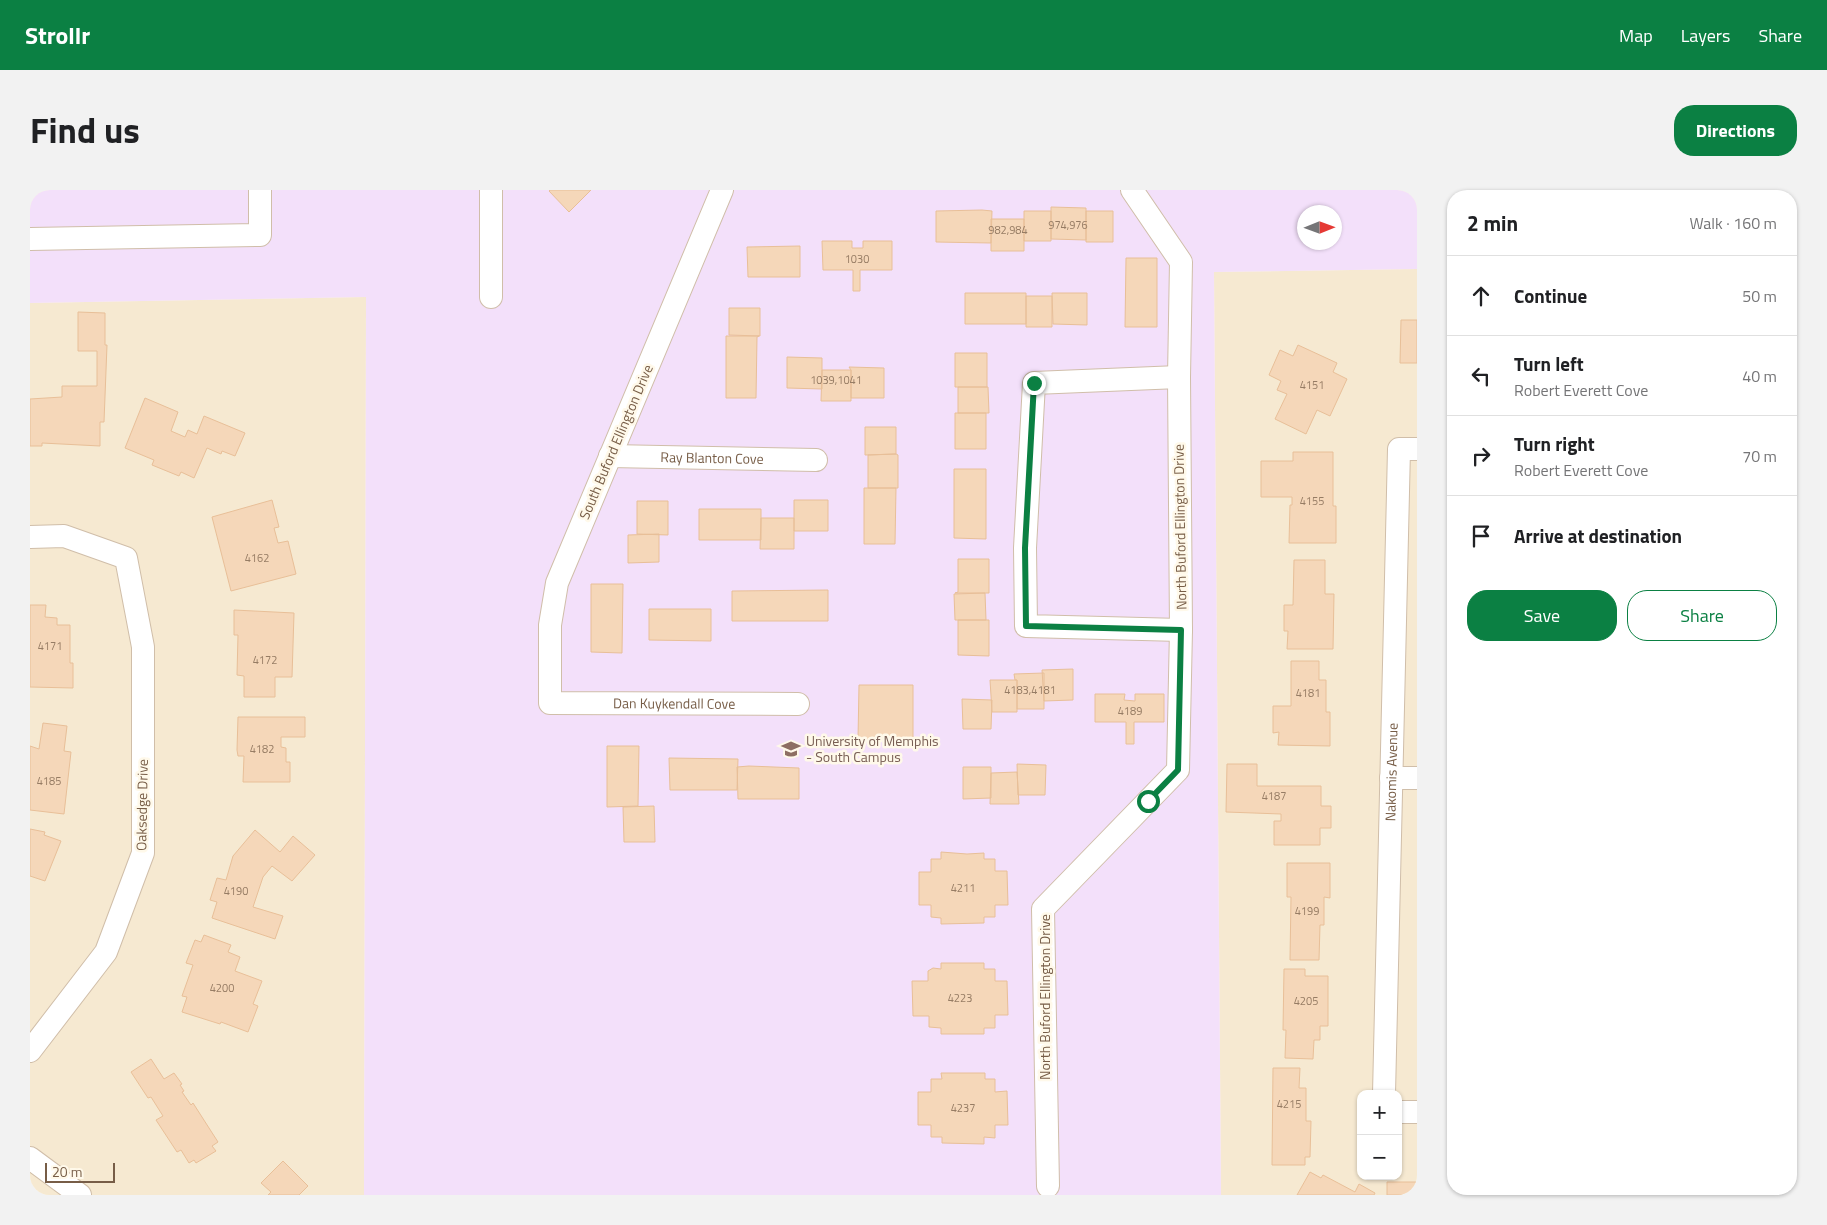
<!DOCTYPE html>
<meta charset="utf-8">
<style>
body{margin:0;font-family:"Titillium Web",sans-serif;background:#f2f2f2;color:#202124}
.controls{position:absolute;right:15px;bottom:15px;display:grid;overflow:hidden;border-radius:10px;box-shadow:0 1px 4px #0004}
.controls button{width:45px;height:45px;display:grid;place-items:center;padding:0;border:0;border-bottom:1px solid #e0e0e0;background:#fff;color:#202124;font:25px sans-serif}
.compass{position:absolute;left:1267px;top:15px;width:45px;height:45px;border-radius:50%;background:#fff;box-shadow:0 1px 4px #0004;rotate:89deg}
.scale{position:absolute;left:15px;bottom:12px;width:70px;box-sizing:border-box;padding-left:5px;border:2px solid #775d47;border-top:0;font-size:14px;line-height:18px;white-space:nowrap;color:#775d47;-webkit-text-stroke:4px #fff9ea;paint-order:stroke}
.stop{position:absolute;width:15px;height:15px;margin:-11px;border:4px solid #0b8043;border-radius:50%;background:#fff}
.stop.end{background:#0b8043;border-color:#fff;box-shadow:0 1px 5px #0008}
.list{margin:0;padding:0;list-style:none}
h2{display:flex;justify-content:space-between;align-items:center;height:65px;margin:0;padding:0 20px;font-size:21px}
h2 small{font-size:16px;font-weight:400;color:#757577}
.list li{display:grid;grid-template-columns:32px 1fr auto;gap:15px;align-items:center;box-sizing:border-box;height:80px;padding:0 20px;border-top:1px solid #e0e0e0}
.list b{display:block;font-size:19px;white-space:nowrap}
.list p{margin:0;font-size:16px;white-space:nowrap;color:#757577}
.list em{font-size:16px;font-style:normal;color:#757577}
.actions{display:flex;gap:10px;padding:15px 20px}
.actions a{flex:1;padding:11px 0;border:1px solid #0b8043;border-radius:20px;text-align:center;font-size:18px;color:#0b8043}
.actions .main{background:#0b8043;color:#fff}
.icon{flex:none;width:28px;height:28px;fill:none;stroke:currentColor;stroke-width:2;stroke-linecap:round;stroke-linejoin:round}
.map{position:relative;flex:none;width:1387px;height:1005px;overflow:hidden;border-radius:20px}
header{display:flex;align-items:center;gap:30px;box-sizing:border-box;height:70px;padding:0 25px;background:#0b8043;color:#fff}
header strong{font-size:24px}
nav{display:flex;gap:28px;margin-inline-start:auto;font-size:18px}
.intro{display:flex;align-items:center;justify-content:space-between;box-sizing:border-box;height:120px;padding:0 30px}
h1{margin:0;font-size:35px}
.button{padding:12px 22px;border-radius:20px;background:#0b8043;color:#fff;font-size:18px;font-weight:700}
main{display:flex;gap:30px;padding:0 30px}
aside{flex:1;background:#fff;border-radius:20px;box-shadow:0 1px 4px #0004}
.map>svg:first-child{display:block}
.residential{fill:#f6e9d1;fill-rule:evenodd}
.education{fill:#f3e0fa;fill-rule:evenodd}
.building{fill:#f5d7b9;stroke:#e8bf98}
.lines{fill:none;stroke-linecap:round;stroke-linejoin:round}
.minor-casing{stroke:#d0bea9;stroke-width:24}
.minor{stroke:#fff;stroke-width:22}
.route{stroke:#0b8043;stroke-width:6}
.labels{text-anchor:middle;stroke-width:5;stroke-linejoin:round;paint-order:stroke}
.number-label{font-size:11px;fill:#967c64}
.street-label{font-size:14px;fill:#775d47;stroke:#fff9ea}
.education-label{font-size:14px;fill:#785e54;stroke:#fff9ea;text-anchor:start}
</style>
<header>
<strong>Strollr</strong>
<nav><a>Map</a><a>Layers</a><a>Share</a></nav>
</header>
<div class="intro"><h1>Find us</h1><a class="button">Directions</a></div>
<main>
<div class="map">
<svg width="1387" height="1005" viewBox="0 0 1387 1005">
<rect width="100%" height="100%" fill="#fef6e3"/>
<path class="residential" d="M 1387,79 L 1387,1005 L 1191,1005 L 1184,82 ZM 1331,904 L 1368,904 L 1368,986 L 1331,986 Z
M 336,107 L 334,1005 L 0,1005 L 0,113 Z"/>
<path class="education" d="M 0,0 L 1387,0 L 1387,79 L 1184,82 L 1191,1005 L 334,1005 L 336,107 L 0,113 ZM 1274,22 L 1304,22 L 1304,52 L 1274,52 Z"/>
<path class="building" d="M 520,0 L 561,0 L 539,22 L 519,1 Z
M 1021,17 L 1056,18 L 1056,50 L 1021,49 Z
M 952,20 L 962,21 L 961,53 L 906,52 L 906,21 Z
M 994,21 L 1021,21 L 1021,51 L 994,51 Z
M 1056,21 L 1083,21 L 1083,52 L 1056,52 Z
M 961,29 L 994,29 L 994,61 L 961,61 Z
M 792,51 L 822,51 L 822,58 L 833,58 L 833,51 L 862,51 L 862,80 L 830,80 L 830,101 L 823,101 L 823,80 L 793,80 Z
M 770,56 L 770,87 L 718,87 L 717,57 Z
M 1096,68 L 1127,68 L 1127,137 L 1095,137 Z
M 935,103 L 996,103 L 996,134 L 935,134 Z
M 1022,103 L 1057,103 L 1057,135 L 1023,134 Z
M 996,106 L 1022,106 L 1022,137 L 996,137 Z
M 699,118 L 730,118 L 730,146 L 699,145 Z
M 48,122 L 75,123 L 75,155 L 77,155 L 74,232 L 70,232 L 70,256 L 12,253 L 12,256 L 0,256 L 0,209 L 32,207 L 32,196 L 67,196 L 67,161 L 48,161 Z
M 1371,130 L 1387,130 L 1387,173 L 1370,173 Z
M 696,146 L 729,146 L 727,147 L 726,208 L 696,208 Z
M 1268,155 L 1307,173 L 1303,182 L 1317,189 L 1300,226 L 1287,220 L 1276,244 L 1245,229 L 1257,204 L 1247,200 L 1251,191 L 1239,185 L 1250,160 L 1263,166 Z
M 925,163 L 957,163 L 957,197 L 925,197 Z
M 757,167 L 792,168 L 792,199 L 757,198 Z
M 819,177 L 854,178 L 854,208 L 821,208 L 821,180 Z
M 792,180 L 821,180 L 821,211 L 791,211 Z
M 928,197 L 958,197 L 959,223 L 928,223 Z
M 115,208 L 148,222 L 141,241 L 155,247 L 158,240 L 167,244 L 174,226 L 215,243 L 205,266 L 192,261 L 191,264 L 177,258 L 164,288 L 151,282 L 149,286 L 122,275 L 124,270 L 95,258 Z
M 925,223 L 956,223 L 956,259 L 925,259 Z
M 835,237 L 866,237 L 866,264 L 835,265 Z
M 1263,262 L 1303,262 L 1303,316 L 1306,316 L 1306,353 L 1259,353 L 1260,315 L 1262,315 L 1262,307 L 1231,307 L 1231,271 L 1263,271 Z
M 866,264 L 868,265 L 868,298 L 838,298 L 838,265 Z
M 924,279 L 956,279 L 956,349 L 924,348 Z
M 834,298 L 866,298 L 865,354 L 834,354 Z
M 242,310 L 249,337 L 244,338 L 248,353 L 258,351 L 266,384 L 201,401 L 182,327 Z
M 764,310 L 798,310 L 798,341 L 764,341 Z
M 607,311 L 638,311 L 638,345 L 607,344 Z
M 669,319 L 731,319 L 731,350 L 669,350 Z
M 731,328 L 764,328 L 764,359 L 730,359 Z
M 629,344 L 629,372 L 598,373 L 598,345 Z
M 928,369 L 959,369 L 959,403 L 925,403 L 928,402 Z
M 1264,370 L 1295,370 L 1295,404 L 1304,404 L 1303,459 L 1257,459 L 1258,441 L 1254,441 L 1254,415 L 1263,415 Z
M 561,394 L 593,394 L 592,463 L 561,462 Z
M 798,400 L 798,431 L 702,431 L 702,401 Z
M 955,403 L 956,430 L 925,430 L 924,404 Z
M 0,415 L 16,415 L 15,427 L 27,428 L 27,435 L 40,435 L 40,473 L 43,473 L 43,498 L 0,497 Z
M 619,419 L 681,419 L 681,451 L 619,450 Z
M 204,420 L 264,423 L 262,487 L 245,487 L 245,507 L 214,507 L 214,486 L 207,485 L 208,445 L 204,445 Z
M 928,430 L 959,430 L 959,466 L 928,465 Z
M 1261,471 L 1289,471 L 1289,490 L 1296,490 L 1296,522 L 1300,522 L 1300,556 L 1248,555 L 1249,542 L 1243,543 L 1243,516 L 1261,516 Z
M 1043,479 L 1043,510 L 1014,511 L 1012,480 Z
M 1014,483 L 1014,519 L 987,519 L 987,490 L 985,490 L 984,484 Z
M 960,490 L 987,490 L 987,522 L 962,522 Z
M 829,495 L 883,495 L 883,549 L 828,549 Z
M 1065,504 L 1095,504 L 1094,510 L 1105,511 L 1105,504 L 1134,504 L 1134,532 L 1104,532 L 1104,554 L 1096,554 L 1096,532 L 1065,532 Z
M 932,509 L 962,510 L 961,539 L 933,539 Z
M 208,527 L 275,527 L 275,547 L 251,547 L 251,557 L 256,558 L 256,572 L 260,572 L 260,592 L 213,592 L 214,566 L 208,566 L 207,560 Z
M 13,533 L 37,536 L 34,561 L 41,562 L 34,624 L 0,620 L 0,556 L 9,559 Z
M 577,556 L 609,556 L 608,616 L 577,617 Z
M 639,568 L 708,569 L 707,600 L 640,600 Z
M 987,574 L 1016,575 L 1015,605 L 988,605 Z
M 1197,574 L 1227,574 L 1227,596 L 1291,596 L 1291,616 L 1301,616 L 1301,638 L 1290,638 L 1290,655 L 1244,655 L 1244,631 L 1251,631 L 1251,624 L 1196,622 Z
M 719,576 L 769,578 L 769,609 L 708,609 L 707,577 Z
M 933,577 L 961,577 L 961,608 L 933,609 Z
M 987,582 L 989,614 L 960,614 L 961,583 Z
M 624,616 L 625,652 L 594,652 L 593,617 Z
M 0,639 L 15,642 L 14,645 L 31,651 L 15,691 L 0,686 Z
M 225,640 L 250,662 L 263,646 L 285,665 L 262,691 L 242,676 L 233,687 L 223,717 L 253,726 L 245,749 L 182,728 L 187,712 L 180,710 L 187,688 L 196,690 L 203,666 Z
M 911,662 L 937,664 L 954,663 L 954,669 L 965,669 L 965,681 L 977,681 L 978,715 L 965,715 L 965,727 L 954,727 L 954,733 L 911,734 L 911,728 L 901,727 L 901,715 L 889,715 L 889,682 L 901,682 L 901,669 L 911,669 Z
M 1257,673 L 1300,673 L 1300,708 L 1294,707 L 1294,735 L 1290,735 L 1289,770 L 1260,770 L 1261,707 L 1257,707 Z
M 174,745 L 201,755 L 198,762 L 210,767 L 205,781 L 232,791 L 223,814 L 228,816 L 218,842 L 191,832 L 190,834 L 152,822 L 157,807 L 152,806 L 163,775 L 156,773 L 165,750 L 171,752 Z
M 911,773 L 954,773 L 954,779 L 965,779 L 965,791 L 977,791 L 978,825 L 965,825 L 965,838 L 954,838 L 954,844 L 911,844 L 911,838 L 899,837 L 899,826 L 883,826 L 882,791 L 898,791 L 898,781 L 903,778 L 911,779 Z
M 1254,779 L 1275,779 L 1275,786 L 1298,786 L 1298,836 L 1290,836 L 1290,850 L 1284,850 L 1283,869 L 1255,868 L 1256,840 L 1253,840 Z
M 121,869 L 134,889 L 144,883 L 152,894 L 150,895 L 154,901 L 152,902 L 161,915 L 163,913 L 188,952 L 182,956 L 186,961 L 166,973 L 164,970 L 159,973 L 151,960 L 147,962 L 126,930 L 133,926 L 121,907 L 118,908 L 101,882 Z
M 1243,878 L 1270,878 L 1269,898 L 1276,898 L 1276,931 L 1281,931 L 1280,967 L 1275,967 L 1275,975 L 1242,975 Z
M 911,883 L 955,883 L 955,889 L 965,889 L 965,902 L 977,901 L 978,935 L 965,935 L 965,948 L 954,947 L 954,954 L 912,953 L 912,947 L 901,947 L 901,935 L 888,935 L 888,902 L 901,902 L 901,889 L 912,889 Z
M 253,971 L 278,996 L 269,1005 L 238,1005 L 241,1002 L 231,993 Z
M 1280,982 L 1291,988 L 1293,985 L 1325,1002 L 1329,994 L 1345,1003 L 1344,1005 L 1267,1005 Z
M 1357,992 L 1387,992 L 1387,1005 L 1357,1005 Z"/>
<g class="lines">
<g class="minor-casing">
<g id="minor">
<path d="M 461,0 L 461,107"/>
<path id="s1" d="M 692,0 L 527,393 L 520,435 L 520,513 L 768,514"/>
<path d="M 0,49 L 230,45 L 230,0"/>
<path d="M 1149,187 L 1004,193 L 995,358 L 996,436 L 1151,440"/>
<path id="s2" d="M 580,266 L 786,270"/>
<path d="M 0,347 L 34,346 L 96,368 L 113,457 L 113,663 L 76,762 L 0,861"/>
<path d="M 1361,588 L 1387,588"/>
<path id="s3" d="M 1354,904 L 1369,259 L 1387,259"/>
<path d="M 1368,922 L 1387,922"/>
<path d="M 0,968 L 50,1005"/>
<path d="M 1018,996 L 1013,719 L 1148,580 L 1151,440 L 1149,187 L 1151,72 L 1102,0"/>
</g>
</g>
<use href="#minor" class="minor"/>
</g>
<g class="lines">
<path class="route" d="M 1004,193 L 995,358 L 996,436 L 1151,440 L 1148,580 L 1118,611"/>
</g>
<defs>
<g id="university-bare" transform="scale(1.5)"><path d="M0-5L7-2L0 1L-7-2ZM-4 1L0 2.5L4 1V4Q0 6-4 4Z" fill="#8d6e63" stroke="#fff9ea" stroke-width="2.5" paint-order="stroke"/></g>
</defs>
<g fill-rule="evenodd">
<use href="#university-bare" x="761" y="559"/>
</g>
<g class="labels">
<g class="number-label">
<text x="1038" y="39">974,976</text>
<text x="978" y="44">982,984</text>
<text x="827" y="73">1030</text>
<text x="806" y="194">1039,1041</text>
<text x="1282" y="199">4151</text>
<text x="1282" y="315">4155</text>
<text x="227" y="372">4162</text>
<text x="20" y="460">4171</text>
<text x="235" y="474">4172</text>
<text x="1000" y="504">4183,4181</text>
<text x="1278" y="507">4181</text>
<text x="1100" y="525">4189</text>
<text x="232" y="563">4182</text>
<text x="19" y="595">4185</text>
<text x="1244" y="610">4187</text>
<text x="933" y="702">4211</text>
<text x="206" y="705">4190</text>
<text x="1277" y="725">4199</text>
<text x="192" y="802">4200</text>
<text x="930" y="812">4223</text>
<text x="1276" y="815">4205</text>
<text x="1259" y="918">4215</text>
<text x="933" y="922">4237</text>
</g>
<g class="street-label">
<text transform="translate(586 252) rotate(-67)" y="5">South Buford Ellington Drive</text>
<text dy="5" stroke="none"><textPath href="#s2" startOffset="102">Ray Blanton Cove</textPath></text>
<text transform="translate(1150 337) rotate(-91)" y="5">North Buford Ellington Drive</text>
<text dy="5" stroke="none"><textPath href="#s1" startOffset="671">Dan Kuykendall Cove</textPath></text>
<text dy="5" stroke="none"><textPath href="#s3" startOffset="322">Nakomis Avenue</textPath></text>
<text transform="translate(112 615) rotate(-89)" y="5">Oaksedge Drive</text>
<text transform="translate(1015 807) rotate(-90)" y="5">North Buford Ellington Drive</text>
</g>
<g class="education-label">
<text x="776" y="556">University of Memphis<tspan x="776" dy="16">- South Campus</tspan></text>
</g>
</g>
</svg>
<div class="controls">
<button>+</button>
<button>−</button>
</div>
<svg class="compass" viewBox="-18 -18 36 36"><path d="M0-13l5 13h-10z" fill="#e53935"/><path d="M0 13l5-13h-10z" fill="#757577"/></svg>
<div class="scale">20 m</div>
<div class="stop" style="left:1118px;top:611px"></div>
<div class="stop end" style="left:1004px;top:193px"></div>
</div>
<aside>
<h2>2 min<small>Walk · 160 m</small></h2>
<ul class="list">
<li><svg class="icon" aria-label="ahead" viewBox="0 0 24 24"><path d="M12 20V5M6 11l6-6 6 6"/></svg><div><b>Continue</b></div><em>50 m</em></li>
<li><svg class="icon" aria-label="left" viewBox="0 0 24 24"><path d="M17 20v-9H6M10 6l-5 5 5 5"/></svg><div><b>Turn left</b><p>Robert Everett Cove</p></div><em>40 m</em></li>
<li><svg class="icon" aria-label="right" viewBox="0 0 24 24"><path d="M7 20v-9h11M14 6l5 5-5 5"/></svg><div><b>Turn right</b><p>Robert Everett Cove</p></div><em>70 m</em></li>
<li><svg class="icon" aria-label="arrive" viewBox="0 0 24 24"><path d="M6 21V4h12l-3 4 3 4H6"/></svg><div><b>Arrive at destination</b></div></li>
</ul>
<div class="actions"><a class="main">Save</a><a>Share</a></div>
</aside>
</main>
